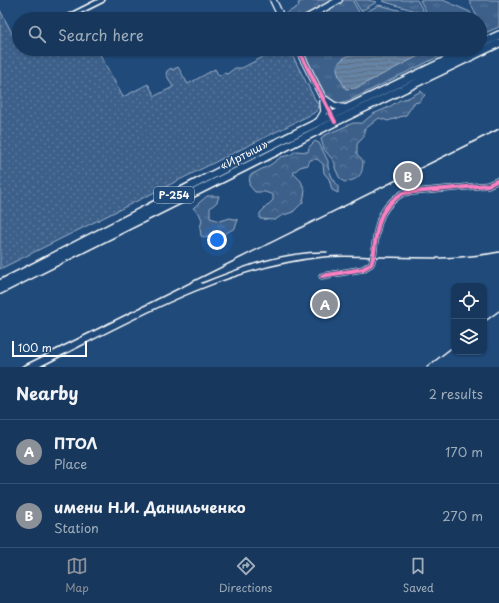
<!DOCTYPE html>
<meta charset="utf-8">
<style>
body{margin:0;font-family:"Playpen Sans",sans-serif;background:#203f62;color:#f1f3f6}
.controls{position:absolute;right:12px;bottom:12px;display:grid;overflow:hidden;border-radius:8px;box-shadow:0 1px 3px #0004}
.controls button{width:36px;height:36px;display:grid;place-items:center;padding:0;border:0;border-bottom:1px solid #365272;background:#17385c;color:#f1f3f6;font:20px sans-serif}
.scale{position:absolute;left:12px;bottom:10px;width:75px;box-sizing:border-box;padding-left:4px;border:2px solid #fff;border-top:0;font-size:11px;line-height:14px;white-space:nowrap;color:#fff;-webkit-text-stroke:3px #1f4a7a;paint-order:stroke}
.you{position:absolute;left:217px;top:240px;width:14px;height:14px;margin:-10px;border:3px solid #fff;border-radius:50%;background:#1a73e8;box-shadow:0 0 0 6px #1a73e833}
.badge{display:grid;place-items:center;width:26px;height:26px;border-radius:50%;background:#8c9099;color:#fff;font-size:13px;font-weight:700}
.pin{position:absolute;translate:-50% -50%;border:2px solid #fff;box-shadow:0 1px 4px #0006}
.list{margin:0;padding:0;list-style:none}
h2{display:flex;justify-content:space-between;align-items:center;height:52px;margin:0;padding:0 16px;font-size:17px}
h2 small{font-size:13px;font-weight:400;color:#9eacbb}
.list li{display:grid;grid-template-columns:26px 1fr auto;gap:12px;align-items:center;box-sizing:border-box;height:64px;padding:0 16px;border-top:1px solid #365272}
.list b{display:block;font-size:15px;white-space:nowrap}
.list p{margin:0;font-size:13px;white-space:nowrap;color:#9eacbb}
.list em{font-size:13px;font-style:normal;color:#9eacbb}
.icon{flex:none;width:22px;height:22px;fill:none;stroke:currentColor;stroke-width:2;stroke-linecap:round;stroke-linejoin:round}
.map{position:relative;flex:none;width:499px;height:367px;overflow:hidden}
.search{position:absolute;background:#17385c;box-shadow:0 1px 3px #0004;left:12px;right:12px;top:12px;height:44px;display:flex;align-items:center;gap:10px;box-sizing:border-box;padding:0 14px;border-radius:22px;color:#9eacbb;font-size:15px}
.sheet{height:180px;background:#17385c}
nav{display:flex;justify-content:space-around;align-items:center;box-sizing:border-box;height:56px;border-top:1px solid #365272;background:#17385c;font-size:11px;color:#9eacbb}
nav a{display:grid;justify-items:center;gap:2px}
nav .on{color:#8c9099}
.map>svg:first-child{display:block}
.grass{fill:url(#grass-tufts);stroke:#9eb0c5}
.forest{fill:url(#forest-crowns);stroke:#9eb0c5}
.garden{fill:url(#garden-dots);stroke:#9eb0c5}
.water{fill:url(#water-rules);stroke:#a3b5c8}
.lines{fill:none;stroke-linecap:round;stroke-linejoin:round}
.minor-casing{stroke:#fff;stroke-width:7}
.tertiary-casing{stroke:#fff;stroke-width:8}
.primary-casing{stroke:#fff;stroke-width:10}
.minor{stroke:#1f4a7a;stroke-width:4}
.tertiary{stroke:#1f4a7a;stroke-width:5.5}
.primary{stroke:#1f4a7a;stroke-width:7}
.rail{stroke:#fff;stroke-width:1.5}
.cycleway-casing{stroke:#1f4a7a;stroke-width:6}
.cycleway{stroke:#ff80c0;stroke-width:4}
.labels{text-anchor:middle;stroke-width:3;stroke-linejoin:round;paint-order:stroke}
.shield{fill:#1f4a7a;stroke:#bcc9d7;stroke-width:1}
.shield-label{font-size:10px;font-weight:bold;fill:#fff}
.street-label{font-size:11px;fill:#fff;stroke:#1f4a7a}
</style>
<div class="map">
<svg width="499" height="367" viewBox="0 0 499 367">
<defs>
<pattern id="grass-tufts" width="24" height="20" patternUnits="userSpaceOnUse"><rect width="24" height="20" fill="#3c618b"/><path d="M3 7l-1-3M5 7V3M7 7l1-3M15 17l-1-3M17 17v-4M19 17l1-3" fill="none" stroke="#59799c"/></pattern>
<pattern id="forest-crowns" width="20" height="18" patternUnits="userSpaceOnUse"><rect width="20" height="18" fill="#3c618b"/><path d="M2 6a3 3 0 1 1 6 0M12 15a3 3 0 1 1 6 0" fill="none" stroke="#59799c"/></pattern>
<pattern id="garden-dots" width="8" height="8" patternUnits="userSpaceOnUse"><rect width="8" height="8" fill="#3c618b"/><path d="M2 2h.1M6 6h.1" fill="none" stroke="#59799c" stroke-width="1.8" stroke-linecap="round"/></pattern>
<pattern id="water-rules" width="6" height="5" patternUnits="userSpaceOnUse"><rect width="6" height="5" fill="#6583a4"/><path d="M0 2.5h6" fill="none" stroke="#5b6d81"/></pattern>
</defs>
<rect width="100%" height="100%" fill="#1f4a7a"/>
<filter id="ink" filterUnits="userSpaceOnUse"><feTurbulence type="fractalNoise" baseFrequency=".025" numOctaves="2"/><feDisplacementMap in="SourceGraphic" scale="8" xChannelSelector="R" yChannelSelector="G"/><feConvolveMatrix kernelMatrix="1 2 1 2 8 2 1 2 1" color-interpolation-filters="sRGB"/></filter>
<g filter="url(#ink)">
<path class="grass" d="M 305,0 L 331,0 L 304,15 L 301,16 L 299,14 L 297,15 L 298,17 L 296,19 L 284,19 L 283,15 L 299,6 L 298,3 Z
M 342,0 L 352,0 L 359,12 L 347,19 L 314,19 C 324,13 332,6 342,0 Z
M 354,0 L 367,0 L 377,2 L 361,11 Z
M 385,0 L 417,0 L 425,14 L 382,1 Z
M 420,0 L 443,0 L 470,12 L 473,19 L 430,19 Z
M 469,0 L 499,0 L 499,27 L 485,33 L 480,23 L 480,19 L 478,19 Z
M 379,5 L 426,17 L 427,19 L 353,19 Z
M 301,49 L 454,49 L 344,103 C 336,103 332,101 326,96 Z
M 207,196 L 219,196 L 217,202 L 210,208 L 210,218 L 220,221 L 230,218 L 238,220 L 235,228 C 224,234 214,241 201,236 L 200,228 L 202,220 L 199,213 L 193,208 Z"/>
<path class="forest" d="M 421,91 L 425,95 L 419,102 L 414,103 L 406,115 L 388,121 L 379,118 L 364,130 L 364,137 L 357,144 L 357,154 L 363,161 C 363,176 358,180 344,182 L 339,177 L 335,168 L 335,163 L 324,149 L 321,139 L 323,136 L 353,123 L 362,123 L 373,114 L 389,107 L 400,100 L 408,98 Z
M 315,141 L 319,143 L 328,161 L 328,167 L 332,177 L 338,186 L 338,193 L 332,190 L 329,179 L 324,173 L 323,164 L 317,159 L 310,160 L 308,165 L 300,167 L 293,173 L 301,181 L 305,191 L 303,202 L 293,212 L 281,216 L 275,220 L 260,219 L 260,213 L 273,200 L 273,195 L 265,192 L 255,192 L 249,185 L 250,175 L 270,165 L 281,157 L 290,155 L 296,151 L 308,152 L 309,147 Z"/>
<path class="garden" d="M 0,10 L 16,41 L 19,43 L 19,49 L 97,49 L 123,97 L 148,84 L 155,96 L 173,87 L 166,74 L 167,71 L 171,68 L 172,70 L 178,67 L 188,84 L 215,69 L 219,76 L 224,73 L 227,74 L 235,68 L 242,68 L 278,49 L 289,49 L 319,107 L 318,109 L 314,113 L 0,269 Z"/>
<path class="water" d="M 360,49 L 432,49 L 356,88 L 346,89 C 330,63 336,62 360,49 Z"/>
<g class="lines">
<g class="minor-casing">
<path id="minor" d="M 64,19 L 102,0
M 322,276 L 363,269 L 371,264 C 374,258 374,250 375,243 C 378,219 382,206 403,193 L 488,185 L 499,180"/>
</g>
<g class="tertiary-casing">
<path id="tertiary" d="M 273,0 L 282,19
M 305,19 L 339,0
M 298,49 L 333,118
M 325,99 L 335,106 L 346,108
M 318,122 L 324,112 L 323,102"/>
</g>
<g class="primary-casing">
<path id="primary" d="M 480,44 L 499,35
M 0,284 C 64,252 127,219 191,186 C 283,138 377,94 470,49
M 0,290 L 335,122 L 499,43"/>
</g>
<use href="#minor" class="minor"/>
<use href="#tertiary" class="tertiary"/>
<use href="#primary" class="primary"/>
<path class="rail" d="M 202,283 C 243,267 283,251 327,252
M 484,322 L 499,311
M 21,367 L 499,129
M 40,367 C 129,322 222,267 324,257 C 343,255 362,257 381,257 C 421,258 460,260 499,252
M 427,367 L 454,346"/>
<g class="cycleway-casing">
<path id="cycleway" d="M 298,49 L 335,122
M 322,276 L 363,269 L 371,264 C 374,258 374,250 375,243 C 378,219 382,206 403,193 L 488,185 L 499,180"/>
</g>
<use href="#cycleway" class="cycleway"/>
</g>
</g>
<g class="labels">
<rect class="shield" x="154" y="187" width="40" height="16" rx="3"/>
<g class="shield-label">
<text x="174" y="199">Р-254</text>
</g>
<g class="street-label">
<text transform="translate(244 155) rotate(-27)" y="4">«Иртыш»</text>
</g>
</g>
</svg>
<div class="controls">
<button><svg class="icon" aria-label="locate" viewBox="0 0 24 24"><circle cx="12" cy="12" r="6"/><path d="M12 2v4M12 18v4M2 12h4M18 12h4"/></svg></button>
<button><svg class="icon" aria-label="layers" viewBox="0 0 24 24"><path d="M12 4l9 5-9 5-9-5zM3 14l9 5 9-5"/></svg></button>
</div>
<div class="scale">100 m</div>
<div class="you"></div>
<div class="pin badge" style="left:325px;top:304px">A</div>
<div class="pin badge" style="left:408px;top:176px">B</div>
<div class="search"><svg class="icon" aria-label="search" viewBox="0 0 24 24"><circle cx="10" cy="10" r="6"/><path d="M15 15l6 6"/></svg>Search here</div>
</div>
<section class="sheet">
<h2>Nearby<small>2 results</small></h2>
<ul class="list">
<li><span class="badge">A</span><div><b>ПТОЛ</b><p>Place</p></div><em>170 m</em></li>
<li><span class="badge">B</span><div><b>имени Н.И. Данильченко</b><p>Station</p></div><em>270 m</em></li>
</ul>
</section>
<nav>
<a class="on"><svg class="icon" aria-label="map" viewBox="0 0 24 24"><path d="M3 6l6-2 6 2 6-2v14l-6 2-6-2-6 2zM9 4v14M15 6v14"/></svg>Map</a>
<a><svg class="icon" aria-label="directions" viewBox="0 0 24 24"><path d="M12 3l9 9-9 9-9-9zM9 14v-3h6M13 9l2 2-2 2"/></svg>Directions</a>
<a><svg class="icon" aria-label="saved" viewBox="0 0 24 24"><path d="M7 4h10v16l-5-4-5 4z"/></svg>Saved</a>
</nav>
